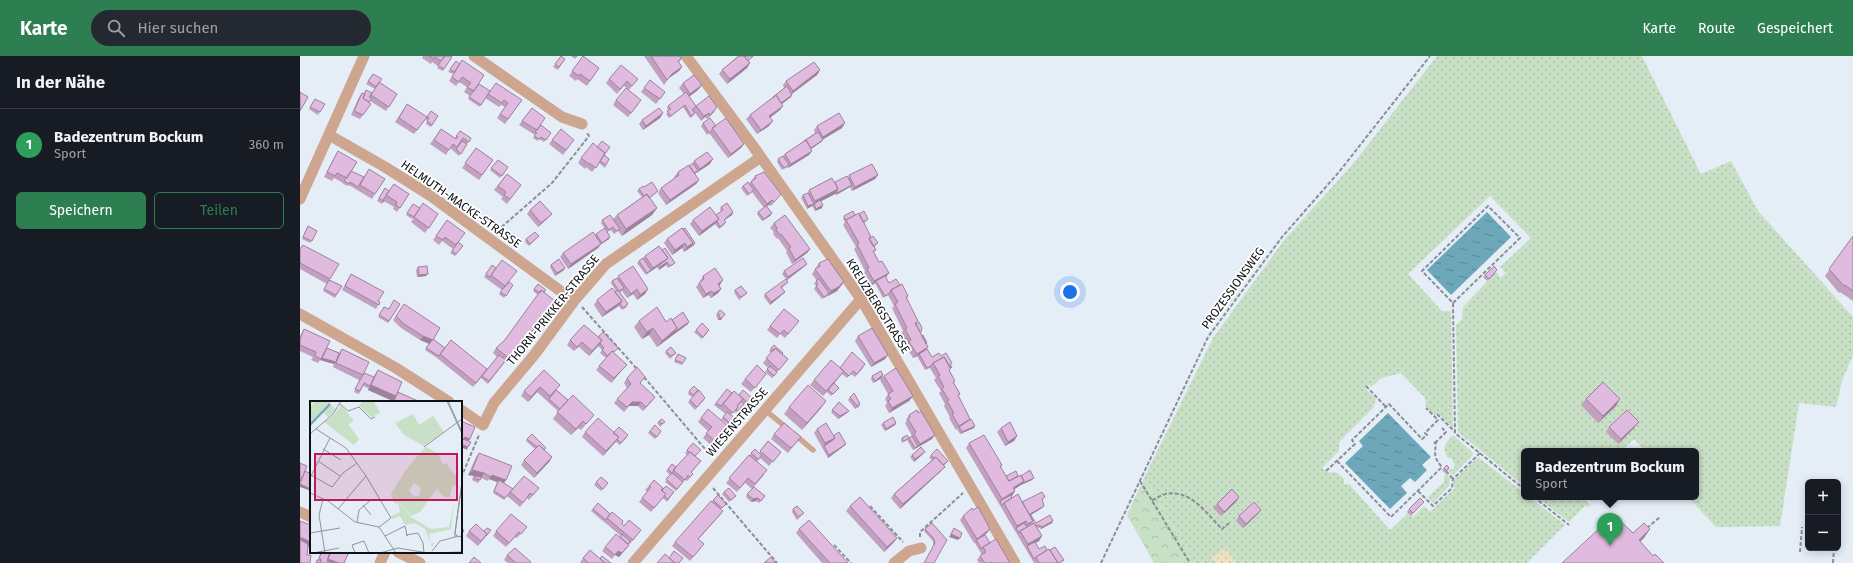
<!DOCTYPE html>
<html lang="de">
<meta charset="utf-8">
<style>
body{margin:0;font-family:"Fira Sans",sans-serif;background:#242831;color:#f1f3f6}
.controls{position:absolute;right:12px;bottom:12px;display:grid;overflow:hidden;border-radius:6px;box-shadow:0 2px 10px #0003}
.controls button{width:36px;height:36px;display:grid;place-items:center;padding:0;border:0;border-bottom:1px solid #363941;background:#171b24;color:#f1f3f6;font:20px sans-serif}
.you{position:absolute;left:770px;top:236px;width:14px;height:14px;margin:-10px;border:3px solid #fff;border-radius:50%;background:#1a73e8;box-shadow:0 0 0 6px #1a73e833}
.badge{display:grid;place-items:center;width:26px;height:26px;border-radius:50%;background:#2d7f51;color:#fff;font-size:13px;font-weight:700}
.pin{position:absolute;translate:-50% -33px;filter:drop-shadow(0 1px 2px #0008)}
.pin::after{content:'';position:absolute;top:21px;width:14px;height:12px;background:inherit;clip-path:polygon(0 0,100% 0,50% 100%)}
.popup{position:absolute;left:1221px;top:392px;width:178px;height:52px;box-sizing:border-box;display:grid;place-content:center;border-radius:6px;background:#171b24;filter:drop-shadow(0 1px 3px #0005);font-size:13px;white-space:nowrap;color:#9ea1a6}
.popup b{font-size:15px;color:#f1f3f6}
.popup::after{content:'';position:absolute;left:50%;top:100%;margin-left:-8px;border:8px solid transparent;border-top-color:#171b24}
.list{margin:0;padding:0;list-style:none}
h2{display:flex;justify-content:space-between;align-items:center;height:52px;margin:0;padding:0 16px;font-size:17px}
h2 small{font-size:13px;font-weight:400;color:#9ea1a6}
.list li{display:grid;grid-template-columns:26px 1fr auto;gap:12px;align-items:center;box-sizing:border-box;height:72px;padding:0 16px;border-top:1px solid #363941}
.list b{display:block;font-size:15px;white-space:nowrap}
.list p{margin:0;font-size:13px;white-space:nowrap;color:#9ea1a6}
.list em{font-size:13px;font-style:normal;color:#9ea1a6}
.actions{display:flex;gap:8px;padding:12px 16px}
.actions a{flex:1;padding:9px 0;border:1px solid #2d7f51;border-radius:6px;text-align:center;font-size:14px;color:#2d7f51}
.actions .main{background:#2d7f51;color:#fff}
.icon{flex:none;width:22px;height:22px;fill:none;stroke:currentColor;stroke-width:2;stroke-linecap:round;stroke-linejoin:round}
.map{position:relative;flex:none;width:1553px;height:507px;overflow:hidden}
header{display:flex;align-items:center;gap:24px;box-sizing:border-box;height:56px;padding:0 20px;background:#2d7f51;color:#fff}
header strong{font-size:19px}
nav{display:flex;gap:22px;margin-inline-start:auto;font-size:14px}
.search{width:280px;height:36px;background:#242831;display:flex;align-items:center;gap:10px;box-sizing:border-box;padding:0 14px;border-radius:22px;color:#9ea1a6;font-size:15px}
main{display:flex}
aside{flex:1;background:#171b24}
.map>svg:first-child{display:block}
.grass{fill:url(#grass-dots)}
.sand{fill:url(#sand-dots)}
.park{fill:url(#park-crowns)}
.water{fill:url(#water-ripples)}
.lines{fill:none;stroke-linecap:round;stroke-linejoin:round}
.path{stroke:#898f96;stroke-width:2;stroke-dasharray:4 2;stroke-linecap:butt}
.lane{stroke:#cea68f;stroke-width:5.5}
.street{stroke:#cea68f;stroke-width:11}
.wall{fill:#c1a0c0}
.shaded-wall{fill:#9d829c}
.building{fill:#e0badf;stroke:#9d829c}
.labels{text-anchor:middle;stroke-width:3.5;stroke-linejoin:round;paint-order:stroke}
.street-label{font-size:12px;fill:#0e1114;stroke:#fff}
.inset-river{fill:none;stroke:#6da7ba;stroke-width:2}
.inset-road{fill:none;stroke:#8f959c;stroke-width:1}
.view{fill:#c2185b;fill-opacity:0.15;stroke:#c2185b;stroke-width:2}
.inset-edge{fill:none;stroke:#0e1114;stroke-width:2}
</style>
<header>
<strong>Karte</strong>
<div class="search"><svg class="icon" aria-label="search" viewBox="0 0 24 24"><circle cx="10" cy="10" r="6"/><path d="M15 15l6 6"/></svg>Hier suchen</div>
<nav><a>Karte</a><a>Route</a><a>Gespeichert</a></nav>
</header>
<main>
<aside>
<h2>In der Nähe<small></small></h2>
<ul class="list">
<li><span class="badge" style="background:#2e9e5b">1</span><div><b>Badezentrum Bockum</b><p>Sport</p></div><em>360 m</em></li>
</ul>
<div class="actions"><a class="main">Speichern</a><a>Teilen</a></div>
</aside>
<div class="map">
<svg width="1553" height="507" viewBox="0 0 1553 507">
<defs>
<pattern id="grass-dots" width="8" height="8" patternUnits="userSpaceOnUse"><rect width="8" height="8" fill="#c8e0c5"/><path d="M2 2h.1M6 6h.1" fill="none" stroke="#abbfa8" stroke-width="1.8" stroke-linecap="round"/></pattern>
<pattern id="sand-dots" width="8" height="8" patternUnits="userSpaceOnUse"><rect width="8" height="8" fill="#ece2bd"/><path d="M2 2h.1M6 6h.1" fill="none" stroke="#c9c1a2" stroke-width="1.8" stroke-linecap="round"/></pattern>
<pattern id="park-crowns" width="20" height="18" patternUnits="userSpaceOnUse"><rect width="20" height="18" fill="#c8e0c5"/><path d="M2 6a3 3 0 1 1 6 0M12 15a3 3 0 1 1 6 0" fill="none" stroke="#abbfa8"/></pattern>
<pattern id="water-ripples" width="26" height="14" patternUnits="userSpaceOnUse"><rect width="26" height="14" fill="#6da7ba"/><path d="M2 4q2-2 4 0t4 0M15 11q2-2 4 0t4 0" fill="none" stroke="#588796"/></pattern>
</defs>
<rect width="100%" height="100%" fill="#e5edf7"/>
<path class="grass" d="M 1137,0 L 1342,0 L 1401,118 L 1431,105 L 1458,155 L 1553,261 L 1553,299 L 1542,325 L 1536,351 L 1499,347 L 1480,470 L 1416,471 L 1388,441 L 1396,441 L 1396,395 L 1345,395 L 1334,383 L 1321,395 L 1224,395 L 1224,430 L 1158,376 L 1156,269 L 1162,263 L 1163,251 L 1196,216 L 1200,222 L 1206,217 L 1200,211 L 1231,182 L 1190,140 L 1108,218 L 1142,255 L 1151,255 L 1153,372 L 1138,357 L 1135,359 L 1126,351 L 1125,342 L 1101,317 L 1081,322 L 1071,331 L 1068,328 L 1065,332 L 1076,343 L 1073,352 L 1039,386 L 1039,395 L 1022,412 L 1028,417 C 1035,414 1039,418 1044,423 L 1044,428 L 1050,429 L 1090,474 L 1108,457 L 1113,461 L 1124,450 L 1130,456 L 1154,433 L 1154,424 L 1176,403 L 1179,402 L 1224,437 L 1224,441 L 1229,441 L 1265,469 L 1227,507 L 895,507 L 844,422 L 913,282 L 985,183 L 1053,108 Z
M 1153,379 L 1173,397 L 1172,400 L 1153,419 L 1148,414 L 1153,413 L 1155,409 L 1151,402 L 1148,402 C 1141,393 1146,386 1153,379 Z
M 1145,417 L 1150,422 L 1149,430 L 1133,447 L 1128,441 L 1144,426 Z
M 1237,441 L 1282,441 L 1290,449 L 1288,451 L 1286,449 L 1269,466 Z"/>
<path class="sand" d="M 926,492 L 936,507 L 915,507 L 911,502 Z"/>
<path class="park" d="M 844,422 L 895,507 L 854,507 L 827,459 Z"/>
<path class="water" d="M 1187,156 L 1211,181 L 1151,239 L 1127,214 Z
M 1088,357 L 1131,401 L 1122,409 L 1127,414 L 1115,426 L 1110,422 L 1101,430 L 1107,437 L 1090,453 L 1045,407 L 1063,390 L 1059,385 Z"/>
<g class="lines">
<path class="path" d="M 197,175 L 252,127 L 289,80 L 287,77
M 1153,247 L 1220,182 L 1188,150 L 1122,215 L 1153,247 L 1155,377 L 1224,433
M 282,251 L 337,313
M 344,321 L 411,400
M 1066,330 L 1086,351
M 1137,358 L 1155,376
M 1135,387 L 1146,376 L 1142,372
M 1037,405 L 1091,461 L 1142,411 C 1135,403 1134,399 1136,388 L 1134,386
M 1026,415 L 1055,388 L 1052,384 L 1089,348 L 1122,383 L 1127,379 L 1125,377 L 1138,364 L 1126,352
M 1146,415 L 1153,423
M 161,422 L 179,379
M 840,425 L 890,507
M 413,432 L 477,507
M 1118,435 L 1133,450 L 1152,432 L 1153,423 L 1180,397
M 1234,441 L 1269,469
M 852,444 C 857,442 861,439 866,438 C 891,433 907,458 922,473 L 929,467
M 570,450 L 603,486
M 1347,472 L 1360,461
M 620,481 L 620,476 L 663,437
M 534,489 L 551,507
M 1500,496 L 1502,471
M 801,507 L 908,281 L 982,181 L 1039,116 L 1130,0
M 1533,507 L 1534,492"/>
<path class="lane" d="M 465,354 L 488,373
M 494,378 L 513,394"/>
<path class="street" d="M 174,0 L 262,61 L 282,68
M 386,0 L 453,90 L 561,243 L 715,507
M 29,79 L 85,111 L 131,140 L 274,245
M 0,143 L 64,0
M 0,258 L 96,312 L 149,346
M 161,354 L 183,369 L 194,347 L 235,298 L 274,245 L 306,208 L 461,101
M 0,456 L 11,461
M 98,496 L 120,507
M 80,507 L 85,496
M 333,507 L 561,243
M 594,507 L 609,495 L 621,492"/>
</g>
<path class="wall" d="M 123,0 L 150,0 L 152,1 L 143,15 L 137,12 L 139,9 L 138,10 L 132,6 L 131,8 L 122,2 Z
M 261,0 L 265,3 L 258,14 L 253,11 Z
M 271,0 L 278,0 L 275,3 Z
M 283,0 L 299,12 L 287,30 L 277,23 L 276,25 L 269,20 Z
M 344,0 L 380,0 L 381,3 L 379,6 L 382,11 L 379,15 L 369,22 L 364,29 Z
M 438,0 L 454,0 L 448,5 L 450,7 L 447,12 L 427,28 L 419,18 L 422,14 Z
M 156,5 L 179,28 L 190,35 L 222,44 L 205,68 L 197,62 L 205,51 L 201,49 L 199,51 L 185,42 L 180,51 L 168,43 L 170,40 L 164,36 L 167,31 L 159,26 L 156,30 L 149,25 L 158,11 L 153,18 L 148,16 Z
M 520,14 L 517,19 L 492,38 L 492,39 L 491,41 L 482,48 L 480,54 L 470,61 L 469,70 L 457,78 L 446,63 L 450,59 L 472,42 L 484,32 L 483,29 L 486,25 Z
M 73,18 L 79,26 L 97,38 L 86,55 L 70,45 L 69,46 L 71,48 L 60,63 L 51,59 L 59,41 L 62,37 L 64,37 L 66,34 L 72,37 L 75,33 L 66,28 Z
M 309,23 L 338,23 L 329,34 L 324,30 L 317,38 L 306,27 Z
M 350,24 L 365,36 L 356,48 L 341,36 Z
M 383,27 L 402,29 L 398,34 L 389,41 L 396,50 L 414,56 L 407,63 L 405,61 L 401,65 L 393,54 L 395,57 L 393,60 L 390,62 L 383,51 L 369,62 L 366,58 L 369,55 L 367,52 L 368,50 L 384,38 L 379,32 Z
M 15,43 L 25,48 L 18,59 L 9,53 Z
M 316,44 L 338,49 L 328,61 L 313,49 Z
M 107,48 L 127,61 L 138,60 L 131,71 L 126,68 L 127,64 L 126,63 L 114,78 L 95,66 Z
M 232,52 L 241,69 L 251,77 L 244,86 L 239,83 L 238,85 L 233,82 L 235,79 L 219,69 Z
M 363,57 L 360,62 L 343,74 L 339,68 L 342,64 Z
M 403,67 L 416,70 L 444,88 L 441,92 L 428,102 L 409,77 L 407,79 L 401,70 Z
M 517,70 L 542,72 L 522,84 L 521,86 L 511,93 L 509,99 L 488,112 L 487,111 L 482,114 L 477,106 L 478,103 L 482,101 L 485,98 L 515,77 L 514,74 Z
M 141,73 L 155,82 L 160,75 L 171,82 L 159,100 L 150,92 L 146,99 L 130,88 Z
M 261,73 L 271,88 L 263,99 L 249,88 Z
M 176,92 L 193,104 L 179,124 L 162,112 Z
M 38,95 L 51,115 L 64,121 L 69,113 L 75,138 L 72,143 L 49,129 L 48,130 L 43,128 L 43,127 L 34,122 L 32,125 L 24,121 L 35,100 Z
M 304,99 L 306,109 L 305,112 L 299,107 L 292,116 L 286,111 L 285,113 L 278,107 L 281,102 Z
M 198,104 L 208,111 L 200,122 L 190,114 Z
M 394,105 L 410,108 L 395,118 L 399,124 L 396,128 L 366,149 L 358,137 L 361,132 L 375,122 L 374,121 L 378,116 L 389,110 L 393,107 Z
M 207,118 L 221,129 L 207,148 L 201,143 L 203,141 L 194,134 Z
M 549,119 L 578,119 L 575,123 L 552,135 L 550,131 L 536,139 L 535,138 L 521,145 L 522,152 L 515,155 L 512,150 L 507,153 L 501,142 L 503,139 L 508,137 L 509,134 L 548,122 Z
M 455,120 L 477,143 L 471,150 L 469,149 L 467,150 L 472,157 L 470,160 L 462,165 L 457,158 L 458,156 L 464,152 L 452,136 L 447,140 L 441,132 L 443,130 L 449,128 Z
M 344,131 L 356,137 L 350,142 L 357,152 L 352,159 L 322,180 L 318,175 L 314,178 L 311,174 L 307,176 L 310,181 L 309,183 L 300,189 L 298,192 L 268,213 L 260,201 L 263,197 L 295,180 L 296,178 L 306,174 L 301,167 L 302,164 L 313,163 L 317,159 L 342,141 L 337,135 L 339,133 Z
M 85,132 L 89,135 L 109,138 L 97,156 L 93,153 L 94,151 L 84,145 L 82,148 L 77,145 Z
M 113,148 L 120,152 L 138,158 L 125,177 L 111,166 L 114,162 L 112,163 L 106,159 Z
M 421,151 L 433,156 L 432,159 L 424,164 L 426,166 L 424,169 L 419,173 L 415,168 L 399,180 L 390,168 L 393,164 L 416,159 L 421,155 L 420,153 Z
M 230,154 L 248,162 L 238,171 L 227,158 Z
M 555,159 L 567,165 L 564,167 L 569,183 L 576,190 L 574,191 L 576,194 L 574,196 L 579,206 L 589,217 L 586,221 L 589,227 L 600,229 L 608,240 L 607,242 L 616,268 L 621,276 L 621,277 L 622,280 L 627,287 L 626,289 L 628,291 L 626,293 L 632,301 L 641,300 L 652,311 L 649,315 L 655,325 L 654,327 L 660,338 L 658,340 L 674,372 L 660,378 L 657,373 L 656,374 L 649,362 L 650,361 L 644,350 L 645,348 L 639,337 L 641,335 L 634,324 L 636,322 L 630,312 L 625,314 L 617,300 L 613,302 L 603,286 L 605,284 L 601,278 L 603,275 L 592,252 L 594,250 L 588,239 L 583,242 L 575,227 L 571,230 L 563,218 L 565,215 L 554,193 L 556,191 L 543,169 L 545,166 L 543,163 L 544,160 Z
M 147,164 L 158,186 L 163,190 L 155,200 L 150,197 L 153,193 L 142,185 L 139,189 L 133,184 Z
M 474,167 L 510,193 L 507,197 L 492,208 L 486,196 L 487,195 L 478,182 L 477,183 L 473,178 L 474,176 L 470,172 Z
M 8,170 L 17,175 L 10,187 L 2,183 Z
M 1553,180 L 1553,245 L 1540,236 L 1539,237 L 1525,220 Z
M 237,182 L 229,190 L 225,186 L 226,183 Z
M 367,183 L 394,189 L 384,196 L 382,192 L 372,199 L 364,187 Z
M 3,189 L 30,223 L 30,224 L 42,230 L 35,242 L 23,235 L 27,228 L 0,213 L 0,192 Z
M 359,190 L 373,209 L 368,212 L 366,209 L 359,214 L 357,211 L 346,219 L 337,207 L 339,205 L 343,202 L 345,200 Z
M 519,207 L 544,226 L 537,235 L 528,240 L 522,243 L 514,233 L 516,230 L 514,227 L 517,225 L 512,218 Z
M 507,208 L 505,210 L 487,224 L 482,218 L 484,215 Z
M 192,209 L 209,226 L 213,229 L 204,242 L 199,238 L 202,234 L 184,221 Z
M 251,209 L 265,212 L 264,214 L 255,220 L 250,211 Z
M 118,211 L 126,220 L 117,221 L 116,214 Z
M 1196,217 L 1187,225 L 1183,221 L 1185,219 Z
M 51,218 L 78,245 L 80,246 L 76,253 L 42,234 Z
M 318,220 L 348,233 L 345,238 L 337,244 L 333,238 L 327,242 L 322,235 L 320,236 L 327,251 L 322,254 L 319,250 L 302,261 L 294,249 L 297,244 L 316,235 L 311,227 L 312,225 L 317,223 Z
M 403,220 L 420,229 L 419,230 L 421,233 L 418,237 L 411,242 L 408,239 L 403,242 L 396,231 L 400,226 L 400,225 Z
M 488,226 L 482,232 L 485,236 L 483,238 L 470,249 L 464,241 L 465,238 Z
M 238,228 L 244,236 L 255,245 L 237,268 L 229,280 L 227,285 L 206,308 L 205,306 L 188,328 L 181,322 L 173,331 L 137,302 L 125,294 L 129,288 L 120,284 L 101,272 L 93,264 L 104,248 L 133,283 L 145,292 L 187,313 L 197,301 L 193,297 L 196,292 L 204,285 L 238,239 L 233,235 Z
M 435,234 L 447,237 L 445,239 L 439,244 L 434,236 Z
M 100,248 L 88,267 L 78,261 L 84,251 L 89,253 Z
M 418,256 L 421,264 L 418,264 L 416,259 Z
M 372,264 L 388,268 L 373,279 L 357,291 L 349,279 L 342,283 L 334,271 L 339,265 L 366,266 Z
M 499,265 L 485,282 L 480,278 L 477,282 L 467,274 L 470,270 Z
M 284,269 L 327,309 L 323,313 L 311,327 L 296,314 L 306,302 L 300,297 L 302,294 L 298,290 L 289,300 L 279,291 L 274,295 L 267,289 L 270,284 Z
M 4,273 L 27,292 L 39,297 L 42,293 L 64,317 L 73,321 L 78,314 L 98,336 L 120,346 L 93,346 L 93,345 L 68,334 L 68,332 L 63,330 L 59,338 L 54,336 L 59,324 L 33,311 L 34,308 L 20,304 L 18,307 L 11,304 L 13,301 L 0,295 L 0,280 Z
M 396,274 L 408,276 L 402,283 L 394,276 Z
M 558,280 L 585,303 L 571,311 L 555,285 Z
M 474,289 L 482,298 L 488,303 L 472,322 L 465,316 L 468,312 L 463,307 L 471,297 L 469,295 Z
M 366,295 L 376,297 L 370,303 L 365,297 Z
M 378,298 L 383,307 L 382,309 L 374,306 Z
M 564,311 L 555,321 L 551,318 L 547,322 L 542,318 L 534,328 L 539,332 L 531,340 L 527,336 L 523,340 L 510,329 L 514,324 L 540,312 Z
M 244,314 L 257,334 L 268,344 L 294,359 L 289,365 L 281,374 L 278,372 L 271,379 L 253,363 L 258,355 L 237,336 L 228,346 L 221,340 L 224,335 Z
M 466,318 L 451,336 L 441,328 L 445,323 Z
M 583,319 L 582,322 L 573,327 L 571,323 L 572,320 Z
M 584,320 L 613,340 L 609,345 L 589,357 L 585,350 L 587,347 L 585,343 L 588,338 L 580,324 Z
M 327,322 L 340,328 L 352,345 L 343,355 L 338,350 L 329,350 L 324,356 L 314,347 L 327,332 L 324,327 Z
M 398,334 L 392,341 L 388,338 L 389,335 Z
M 432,337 L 439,339 L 452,342 L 446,349 L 441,345 L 444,348 L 436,357 L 434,355 L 431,359 L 436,363 L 430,370 L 421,363 L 426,358 L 414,349 L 416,347 Z
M 550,341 L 560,348 L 559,351 L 555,353 L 548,344 Z
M 1286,343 L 1316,350 L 1298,367 L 1281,349 Z
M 390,344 L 404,344 L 395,354 L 388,346 Z
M 526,345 L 521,352 L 502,374 L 484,358 L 489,351 Z
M 539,346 L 547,357 L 538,363 L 531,356 Z
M 609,359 L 632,383 L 613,394 L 607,384 L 609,382 L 612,380 L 605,367 L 607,365 L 606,364 Z
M 401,362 L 426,376 L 413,391 L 403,382 L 408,375 L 398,366 Z
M 359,365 L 363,368 L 360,371 L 357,367 Z
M 583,367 L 596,367 L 595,369 L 585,375 L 581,369 Z
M 355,369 L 361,375 L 355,383 L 348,377 Z
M 1309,371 L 1335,371 L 1318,388 L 1306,376 Z
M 701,372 L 717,380 L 714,385 L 705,390 L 697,376 Z
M 517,373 L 533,380 L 546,388 L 544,390 L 528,402 L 514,377 Z
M 285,376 L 313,377 L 327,381 L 320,389 L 316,386 L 303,400 L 282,381 Z
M 474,378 L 501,381 L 488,397 L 471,383 Z
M 602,382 L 607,384 L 602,387 L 601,384 Z
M 227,383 L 246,392 L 244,394 L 252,401 L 249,406 L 234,422 L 221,409 L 224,404 L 235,393 L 226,385 Z
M 468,385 L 481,396 L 469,410 L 460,402 L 457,406 L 464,419 L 452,433 L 445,427 L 437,436 L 426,427 L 455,393 L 459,397 Z
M 669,387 L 702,409 L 701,411 L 706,420 L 721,420 L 732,424 L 721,429 L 714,433 L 715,435 L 711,440 L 712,442 L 722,446 L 745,441 L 742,444 L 744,450 L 742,452 L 731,459 L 736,467 L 753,465 L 752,467 L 741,473 L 737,471 L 742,480 L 739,485 L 735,487 L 739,493 L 750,494 L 764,504 L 762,506 L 760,507 L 734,507 L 666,392 Z
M 387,394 L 401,405 L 392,416 L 390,422 L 387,425 L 385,424 L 376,435 L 365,426 L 370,419 L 366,415 L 372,408 L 376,411 L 387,399 L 385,397 Z
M 179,397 L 206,424 L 204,427 L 213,433 L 239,432 L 229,444 L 227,442 L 220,451 L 207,440 L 204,444 L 193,437 L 197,426 L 189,423 L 188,425 L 181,422 L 178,427 L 172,424 L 174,420 L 168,419 L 176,401 Z
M 623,398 L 614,406 L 610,401 L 612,399 Z
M 631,399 L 648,405 L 644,410 L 641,415 L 600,453 L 591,442 L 594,438 L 632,404 L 629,402 Z
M 1144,412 L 1148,414 L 1145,417 L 1142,414 Z
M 296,426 L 306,429 L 301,435 L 294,429 Z
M 349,430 L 363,432 L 374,436 L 367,446 L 363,442 L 351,456 L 339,446 L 347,436 L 345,434 Z
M 424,436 L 434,442 L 429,446 L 422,438 Z
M 447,438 L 465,440 L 459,447 L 456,445 L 451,446 L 446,441 Z
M 418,439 L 426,448 L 421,453 L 423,455 L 420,459 L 398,483 L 401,492 L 390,505 L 372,490 L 375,486 Z
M 936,446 L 921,460 L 913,452 L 917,448 Z
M 298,447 L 324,470 L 341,474 L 330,488 L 329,487 L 328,488 L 329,489 L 326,493 L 319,501 L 315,499 L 312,503 L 302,495 L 305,491 L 321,480 L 291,455 Z
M 1122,448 L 1111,460 L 1107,456 L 1109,453 Z
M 550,450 L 597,482 L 594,486 L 584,496 L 546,455 Z
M 493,453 L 504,457 L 497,464 L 492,456 Z
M 673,454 L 690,473 L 687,477 L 683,480 L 710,507 L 679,507 L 677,504 L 680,500 L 682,499 L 675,487 L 674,487 L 660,464 L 663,460 Z
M 958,458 L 943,472 L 936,465 L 939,460 Z
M 499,473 L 548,507 L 522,507 L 496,477 Z
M 625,473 L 647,484 L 633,490 L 633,485 L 624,475 Z
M 169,475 L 184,475 L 189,477 L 178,490 L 166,480 Z
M 196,475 L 223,475 L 217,482 L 215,481 L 206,491 L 193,480 Z
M 18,496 L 49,496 L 44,507 L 15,507 L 17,504 L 18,504 L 20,498 Z
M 146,496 L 152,496 L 150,498 Z
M 207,499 L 230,507 L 208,507 L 204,504 Z
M 283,502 L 300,503 L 311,507 L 280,507 Z"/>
<path class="shaded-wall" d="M 450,7 L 447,12 L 427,28 L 430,23 Z
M 382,11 L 379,15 L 369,22 L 372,18 Z
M 520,14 L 517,19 L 490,39 L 493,35 Z
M 402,29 L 398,34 L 387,42 L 390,38 Z
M 492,39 L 491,41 L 478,51 L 479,48 Z
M 483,50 L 480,54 L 466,65 L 469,60 Z
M 417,51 L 414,56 L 407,63 L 410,59 Z
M 363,57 L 360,62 L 343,74 L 346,70 Z
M 409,57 L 401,65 L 404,60 Z
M 473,65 L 469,70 L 457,78 L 461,74 Z
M 545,67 L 542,72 L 520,85 L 523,81 Z
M 523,84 L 521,86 L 507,96 L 509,93 Z
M 444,88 L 441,92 L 428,102 L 431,98 Z
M 512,95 L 509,99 L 488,112 L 491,108 Z
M 413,103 L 410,108 L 396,117 L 400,113 Z
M 578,119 L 575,123 L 552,135 L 555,131 Z
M 399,124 L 396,128 L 366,149 L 370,144 Z
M 552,129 L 550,131 L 536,139 L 537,137 Z
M 538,133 L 535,138 L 514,149 L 514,148 L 515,145 Z
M 472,144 L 469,149 L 464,152 L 467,148 Z
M 514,148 L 512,150 L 507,153 L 508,150 Z
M 523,149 L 522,152 L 515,155 L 516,153 Z
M 357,152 L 352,159 L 322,180 L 326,173 Z
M 433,156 L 432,159 L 422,166 L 424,164 Z
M 472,157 L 470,160 L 462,165 L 464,163 Z
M 252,158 L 248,162 L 238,171 L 241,167 Z
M 419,163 L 416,167 L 399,180 L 402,175 Z
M 310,181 L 309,183 L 300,189 L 302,187 Z
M 385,187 L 382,192 L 372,199 L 375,194 Z
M 393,187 L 395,187 L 394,189 L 384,196 L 387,191 Z
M 301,188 L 298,192 L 268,213 L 271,208 Z
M 510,193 L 507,197 L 492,208 L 495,204 Z
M 368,202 L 365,206 L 359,209 L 357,211 L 350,216 L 353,212 Z
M 367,206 L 366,209 L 359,214 L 360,211 Z
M 507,208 L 505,210 L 487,224 L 488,221 Z
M 265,212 L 264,214 L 255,220 L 257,217 Z
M 589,217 L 586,221 L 576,225 L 575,227 L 571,230 L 574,225 Z
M 128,218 L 126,220 L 117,221 L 119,219 Z
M 423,224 L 420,229 L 414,232 L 418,228 Z
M 544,226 L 537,235 L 528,240 L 531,235 Z
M 337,233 L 333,238 L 327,242 L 331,238 Z
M 348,233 L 345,238 L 337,244 L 340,239 Z
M 421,233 L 418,237 L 411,242 L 414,237 Z
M 411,235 L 408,239 L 403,242 L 406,238 Z
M 485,236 L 483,238 L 470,249 L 471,246 Z
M 322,245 L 318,250 L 302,261 L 306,256 Z
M 420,262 L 422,262 L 421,264 L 418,264 Z
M 389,266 L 388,268 L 373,279 L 357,291 L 362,285 L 377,272 Z
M 353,272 L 349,279 L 342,283 L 347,276 Z
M 123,280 L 133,284 L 130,288 L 120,284 Z
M 230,281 L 227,285 L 206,308 L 210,303 Z
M 302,284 L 299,289 L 289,300 L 292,295 Z
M 628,291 L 624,296 L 619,298 L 617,300 L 613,302 L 617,298 Z
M 588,299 L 585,303 L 571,311 L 574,307 Z
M 22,302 L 36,306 L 34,308 L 20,304 Z
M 327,309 L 323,313 L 311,327 L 314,322 Z
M 583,319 L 582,322 L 573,327 L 575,325 Z
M 71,329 L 96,340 L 93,345 L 68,334 Z
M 240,331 L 237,336 L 228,346 L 231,341 Z
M 613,340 L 609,345 L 589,357 L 592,352 Z
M 355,341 L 352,345 L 343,355 L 346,351 Z
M 1320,343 L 1316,350 L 1298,367 L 1303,360 Z
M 526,345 L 521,352 L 502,374 L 507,367 Z
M 332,346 L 341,346 L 338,350 L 329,350 L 324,356 Z
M 549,355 L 547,357 L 538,363 L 540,360 Z
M 283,365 L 278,372 L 271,379 L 276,373 Z
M 1339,366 L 1335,371 L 1318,388 L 1321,383 Z
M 596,367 L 595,369 L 585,375 L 586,373 Z
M 675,370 L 674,372 L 660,378 L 662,376 Z
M 429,371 L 426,376 L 413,391 L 416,386 Z
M 635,379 L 632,383 L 613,394 L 615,392 L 618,390 L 620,388 Z
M 717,380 L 714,385 L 705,390 L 708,386 Z
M 165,381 L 170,383 L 167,387 L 162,385 L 161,387 L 161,382 Z
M 319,381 L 315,386 L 303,400 L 306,395 Z
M 535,382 L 531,386 L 524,390 L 525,387 Z
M 161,388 L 168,391 L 167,394 L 161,391 Z
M 546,388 L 544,390 L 528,402 L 529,399 Z
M 625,396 L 623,398 L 614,406 L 615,403 Z
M 252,401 L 249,406 L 234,422 L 237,417 Z
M 645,411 L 641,415 L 600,453 L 603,448 Z
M 172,414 L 184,417 L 181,421 L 168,419 Z
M 192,419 L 206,424 L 203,428 L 199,424 L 197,426 L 189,423 Z
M 734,422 L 732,424 L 721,429 L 710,436 L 713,432 L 724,425 Z
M 0,428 L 11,433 L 11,435 L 0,431 Z
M 715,435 L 712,440 L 701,446 L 700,445 L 702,443 Z
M 939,441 L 936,446 L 921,460 L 924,456 Z
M 458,442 L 456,445 L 451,446 L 453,443 Z
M 744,450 L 742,452 L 729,460 L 730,458 Z
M 961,454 L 958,458 L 943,472 L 946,468 Z
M 423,455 L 420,459 L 395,487 L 398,483 Z
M 726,465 L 723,469 L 716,472 L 717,470 Z
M 753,465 L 752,467 L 741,473 L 742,471 Z
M 690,473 L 687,477 L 677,485 L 676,484 L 674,487 L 677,483 Z
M 1350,473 L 1344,482 L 1333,493 L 1339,484 Z
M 651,478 L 660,482 L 658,484 L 649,481 Z
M 742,480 L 739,485 L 727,491 L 727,490 L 728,488 Z
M 0,481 L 11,486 L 11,492 L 0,487 Z
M 597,482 L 594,486 L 584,496 L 587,491 Z
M 329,489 L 319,501 L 315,499 L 312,503 L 318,495 Z
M 28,503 L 39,507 L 25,507 Z"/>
<path class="building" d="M 129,0 L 145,0 L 141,5 L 135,1 L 134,3 Z
M 145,0 L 150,0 L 152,1 L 144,13 L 138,9 Z
M 261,0 L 265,3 L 259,11 L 255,8 Z
M 283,0 L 299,12 L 290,25 L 280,18 L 279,20 L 272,15 Z
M 351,0 L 380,0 L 381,3 L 378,5 L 382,11 L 372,18 L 367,24 Z
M 439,0 L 444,0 L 450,7 L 430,23 L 422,14 Z
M 444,0 L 453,0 L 448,5 Z
M 162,4 L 184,19 L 174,35 L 167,31 L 171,27 L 164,22 L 162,21 L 159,26 L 152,21 Z
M 156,5 L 160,8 L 154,16 L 150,13 Z
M 514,6 L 520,14 L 493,35 L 486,25 Z
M 321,9 L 338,23 L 332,30 L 327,25 L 320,33 L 309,23 Z
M 73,18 L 82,23 L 76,31 L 68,25 Z
M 394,19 L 402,29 L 390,38 L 383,27 Z
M 350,24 L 365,36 L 360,43 L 344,32 Z
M 79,26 L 97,38 L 89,51 L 71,39 Z
M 196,27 L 222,44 L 208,63 L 200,58 L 208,47 L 204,44 L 202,47 L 188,38 Z
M 179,28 L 190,35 L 181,49 L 169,41 Z
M 487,30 L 492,39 L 481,47 L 476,39 L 474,41 L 473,41 Z
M 326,32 L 341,44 L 331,57 L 316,44 Z
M 66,34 L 72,37 L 69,41 L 72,42 L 69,46 L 63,42 Z
M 0,36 L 8,41 L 0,55 Z
M 386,36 L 396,50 L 392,54 L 395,57 L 391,60 L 385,49 L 371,60 L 367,55 L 371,53 L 368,50 Z
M 62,37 L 65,38 L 63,42 L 71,48 L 63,59 L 54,55 Z
M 476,39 L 483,50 L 469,60 L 473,65 L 461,74 L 450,59 Z
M 409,40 L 417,51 L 410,59 L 409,57 L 404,60 L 396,50 Z
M 15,43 L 25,48 L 20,56 L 10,51 Z
M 107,48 L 127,61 L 117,74 L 99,62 Z
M 232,52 L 245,62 L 237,74 L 222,65 Z
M 359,52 L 363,57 L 346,70 L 342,64 Z
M 131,55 L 138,60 L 132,69 L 127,65 L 129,62 L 127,61 Z
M 539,57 L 545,67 L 523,81 L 517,70 Z
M 410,62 L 416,70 L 412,72 L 413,73 L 409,77 L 403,67 Z
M 426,62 L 444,88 L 431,98 L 412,72 Z
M 241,69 L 251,77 L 246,84 L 241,81 L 239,83 L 234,80 L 237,77 L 235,76 Z
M 141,73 L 156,83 L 158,81 L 156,80 L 160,75 L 171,82 L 169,86 L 163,82 L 157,91 L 153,88 L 149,94 L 134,84 Z
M 261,73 L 274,84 L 266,94 L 252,84 Z
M 518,76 L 523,84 L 511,92 L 506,84 L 504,85 Z
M 506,84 L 512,95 L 491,108 L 485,98 Z
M 162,85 L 167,88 L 161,98 L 156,93 Z
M 302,85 L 310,91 L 304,99 L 305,97 L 297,91 Z
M 293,87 L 305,97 L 296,112 L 289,107 L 289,108 L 281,102 Z
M 176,92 L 193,104 L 182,119 L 165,107 Z
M 38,95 L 57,106 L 47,122 L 37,117 L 35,120 L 27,116 Z
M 407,96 L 413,103 L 400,113 L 394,105 Z
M 304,99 L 309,103 L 306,109 L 300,105 Z
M 483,100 L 489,109 L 484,112 L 478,103 Z
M 198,104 L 208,111 L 202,120 L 191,112 Z
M 393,107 L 398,115 L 394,117 L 389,110 Z
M 572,108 L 578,119 L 555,131 L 549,119 Z
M 389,109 L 399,124 L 370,144 L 361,132 L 379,119 L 378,116 Z
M 69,113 L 85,123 L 75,138 L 60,129 Z
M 51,115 L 64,121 L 58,131 L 50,126 L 49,128 L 44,125 Z
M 464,116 L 481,138 L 474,146 L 472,144 L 467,148 L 451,126 L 456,122 L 455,120 Z
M 207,118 L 221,129 L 210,143 L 204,139 L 206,136 L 198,130 Z
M 547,120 L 552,129 L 537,137 L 537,135 L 538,133 L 535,126 Z
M 532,122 L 538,133 L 515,145 L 509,134 Z
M 352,126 L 358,135 L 349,142 L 347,138 L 344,140 L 339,133 L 343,130 L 344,131 Z
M 448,126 L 454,134 L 449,138 L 443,130 Z
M 94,128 L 109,138 L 100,152 L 96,149 L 97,146 L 86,139 Z
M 85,132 L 89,135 L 83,144 L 84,145 L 84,146 L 79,142 Z
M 508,137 L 514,148 L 520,144 L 523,149 L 516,153 L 514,148 L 508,150 L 503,139 Z
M 347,138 L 357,152 L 326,173 L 317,159 Z
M 240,145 L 252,158 L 241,167 L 230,154 Z
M 123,147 L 138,158 L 129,172 L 114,161 Z
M 427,147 L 433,156 L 424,164 L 426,166 L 420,171 L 417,165 L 419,163 L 416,159 L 423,154 L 421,151 Z
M 113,148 L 120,152 L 114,161 L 107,157 Z
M 466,150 L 472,157 L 464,163 L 458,156 Z
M 410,151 L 419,163 L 402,175 L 393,164 Z
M 553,155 L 555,159 L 546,164 L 544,160 Z
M 564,155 L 568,163 L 563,166 L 559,158 Z
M 559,157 L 571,181 L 569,182 L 576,194 L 573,195 L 579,206 L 582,205 L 589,217 L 574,225 L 567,213 L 569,212 L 557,188 L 559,187 L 546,164 Z
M 310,159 L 320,173 L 316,175 L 313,171 L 309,174 L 302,164 Z
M 485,159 L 510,193 L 495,204 L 489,192 L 491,191 L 481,178 L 480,179 L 476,174 L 477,172 L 474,167 Z
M 147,164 L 165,177 L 156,189 L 145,181 L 143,184 L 136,180 Z
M 8,170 L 17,175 L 12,185 L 3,181 Z
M 305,172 L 310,181 L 302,187 L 296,178 Z
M 382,172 L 393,187 L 387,191 L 385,187 L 375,194 L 367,183 Z
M 385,172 L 395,187 L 391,190 L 393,187 L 383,173 Z
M 235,176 L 239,180 L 230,188 L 226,183 Z
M 293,176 L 301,188 L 271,208 L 263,197 Z
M 573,180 L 578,187 L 573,190 L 569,183 Z
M 1553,180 L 1553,235 L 1545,229 L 1544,230 L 1529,213 Z
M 158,186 L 163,190 L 156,198 L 152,195 Z
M 3,189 L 39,208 L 30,223 L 0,207 L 0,193 Z
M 359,190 L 368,202 L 353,212 L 345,200 Z
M 365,192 L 375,207 L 370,210 L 367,206 L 360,211 L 359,209 L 366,204 L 368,202 L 362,194 Z
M 343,202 L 351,214 L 347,217 L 339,205 Z
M 503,202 L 507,208 L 488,221 L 484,215 Z
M 259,203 L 265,212 L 257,217 L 251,209 Z
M 528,203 L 544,226 L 540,229 L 540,230 L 531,235 L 515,213 L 520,210 L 519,207 Z
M 202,204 L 217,215 L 205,230 L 191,219 Z
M 192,209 L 196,212 L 190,221 L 186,218 Z
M 127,210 L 128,218 L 119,219 L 118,211 Z
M 333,210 L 348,233 L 340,239 L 337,233 L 331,238 L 318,220 Z
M 1194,210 L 1197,214 L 1189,223 L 1185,219 Z
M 415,212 L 423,224 L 418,228 L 421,233 L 414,237 L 411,235 L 406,238 L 399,227 L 404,223 L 403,220 Z
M 51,218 L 84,236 L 78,245 L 80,246 L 79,249 L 45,230 Z
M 585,220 L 589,227 L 596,223 L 600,229 L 591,234 L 589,238 L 585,240 L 576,225 Z
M 317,222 L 324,232 L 319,235 L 312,225 Z
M 486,223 L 488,226 L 481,231 L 485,236 L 471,246 L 465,238 Z
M 519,223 L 529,237 L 524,241 L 516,230 L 518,229 L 516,225 Z
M 29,224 L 42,230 L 36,239 L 24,233 Z
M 209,226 L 213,229 L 206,240 L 200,236 L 202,234 Z
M 238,228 L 246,234 L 244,236 L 241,234 L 240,237 L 234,233 Z
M 602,228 L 608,240 L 606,241 L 618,265 L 615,267 L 628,291 L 617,298 L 609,286 L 611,284 L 605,273 L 607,272 L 595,248 L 598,246 L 591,234 Z
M 441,230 L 447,237 L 441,241 L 435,234 Z
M 312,232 L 322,245 L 306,256 L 297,244 Z
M 241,234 L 255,245 L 240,264 L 229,280 L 230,281 L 210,303 L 196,292 L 204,285 Z
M 318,234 L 328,248 L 323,252 L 320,248 L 322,245 L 315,236 Z
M 94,244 L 100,248 L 89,265 L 79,259 L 84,251 L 89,253 Z
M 104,248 L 140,272 L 133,284 L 123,280 L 104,268 L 96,260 Z
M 357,251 L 366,266 L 371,262 L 377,272 L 362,285 L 353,272 L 347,276 L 339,265 Z
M 484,253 L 499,265 L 488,278 L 484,274 L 480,278 L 470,270 Z
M 420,254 L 425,258 L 422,262 L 420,262 L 418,256 Z
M 383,256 L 389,266 L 374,276 L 377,272 L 372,264 Z
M 619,266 L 622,272 L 621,276 L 620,276 L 616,268 Z
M 402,267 L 409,274 L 403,281 L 396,274 Z
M 284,269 L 302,284 L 292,295 L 282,286 L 277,291 L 270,284 Z
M 572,272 L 588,299 L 574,307 L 558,280 Z
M 4,273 L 30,285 L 21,303 L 15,300 L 16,296 L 0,289 L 0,283 Z
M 303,276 L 318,292 L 314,296 L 312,295 L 308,300 L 302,294 L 304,292 L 300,287 L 302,284 L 298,281 Z
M 623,279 L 627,287 L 626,288 L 622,280 Z
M 607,282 L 609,286 L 608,288 L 605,283 Z
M 133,283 L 145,292 L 139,300 L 126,292 Z
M 151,284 L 187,313 L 176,327 L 140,298 Z
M 474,289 L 483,297 L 482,298 L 475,292 L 473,295 L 471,292 Z
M 371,291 L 376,297 L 371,300 L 366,295 Z
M 27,292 L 39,297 L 36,306 L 22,302 Z
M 475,292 L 488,303 L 479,314 L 466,302 Z
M 42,293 L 69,306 L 63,319 L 36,307 Z
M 627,293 L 632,301 L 639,297 L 641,300 L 646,297 L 652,307 L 650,308 L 652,311 L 650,312 L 644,301 L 633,307 L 631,310 L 627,312 L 619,298 Z
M 312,295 L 327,309 L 314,322 L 299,310 Z
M 552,296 L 565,308 L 557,318 L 553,315 L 549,320 L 540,312 Z
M 378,298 L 386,302 L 383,307 L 375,304 Z
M 199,299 L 206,304 L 189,325 L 182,320 Z
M 644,301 L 651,312 L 649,314 L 655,325 L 653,326 L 660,338 L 658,339 L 670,363 L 659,370 L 652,358 L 654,357 L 647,345 L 649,344 L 642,333 L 644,331 L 638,320 L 640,319 L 633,307 Z
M 531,304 L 544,315 L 526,335 L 514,324 Z
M 457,309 L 466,318 L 455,332 L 445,323 Z
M 470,310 L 477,316 L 474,320 L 467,313 Z
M 337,311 L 345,321 L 340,327 L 355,341 L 346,351 L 341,346 L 332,346 L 327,351 L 317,343 L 331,328 L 327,322 Z
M 596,312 L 613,340 L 592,352 L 588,345 L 591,343 L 588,338 L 593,335 L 584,320 Z
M 78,314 L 102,326 L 96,340 L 71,329 Z
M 244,314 L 260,329 L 250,340 L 240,331 L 231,341 L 224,335 Z
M 581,315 L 583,319 L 575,325 L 572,320 Z
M 64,317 L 74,321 L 70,330 L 64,327 L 60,335 L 55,333 Z
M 1303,326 L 1320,343 L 1303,360 L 1286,343 Z
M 534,327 L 539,332 L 533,338 L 528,334 Z
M 508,329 L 526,345 L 507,367 L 489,351 Z
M 394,330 L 398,334 L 393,339 L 389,335 Z
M 427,333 L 432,337 L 421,350 L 416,347 Z
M 256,334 L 268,344 L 260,353 L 249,343 Z
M 399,334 L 405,342 L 397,351 L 390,344 Z
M 443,334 L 452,342 L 448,347 L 439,339 Z
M 434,335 L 443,343 L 437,350 L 438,351 L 433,357 L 423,348 Z
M 98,336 L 120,346 L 97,346 L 94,345 Z
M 554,337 L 560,348 L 557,350 L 550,341 Z
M 273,339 L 294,359 L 286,368 L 283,365 L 276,373 L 257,356 Z
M 441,345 L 444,348 L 438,355 L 436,353 L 438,351 L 437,350 Z
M 539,346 L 549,355 L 540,360 L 532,354 Z
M 408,353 L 429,371 L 416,386 L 406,377 L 412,371 L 401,362 Z
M 617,354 L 618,357 L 621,355 L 635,379 L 620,388 L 614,378 L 616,376 L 608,363 L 610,361 L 609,359 Z
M 1327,354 L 1339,366 L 1321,383 L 1309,371 Z
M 427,356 L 436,363 L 431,368 L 423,361 Z
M 593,361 L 596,367 L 586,373 L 583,367 Z
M 298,362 L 319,381 L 306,395 L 285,376 Z
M 362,363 L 365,366 L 362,368 L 359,365 Z
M 671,363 L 675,370 L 662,376 L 659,371 Z
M 161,365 L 175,371 L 170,383 L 165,381 L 164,383 L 161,382 Z
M 710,366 L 717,380 L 708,386 L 701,372 Z
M 484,367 L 501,381 L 491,392 L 474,378 Z
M 526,367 L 535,382 L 525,387 L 517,373 Z
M 355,369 L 361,375 L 357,381 L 350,375 Z
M 319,371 L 328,379 L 321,387 L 317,383 L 319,381 L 313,377 Z
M 539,376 L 546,388 L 529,399 L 524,390 L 533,384 L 535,382 L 533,380 Z
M 232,378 L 246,392 L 244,394 L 239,389 L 237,391 L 227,383 Z
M 607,379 L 609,382 L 604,385 L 602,382 Z
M 684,379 L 702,409 L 700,410 L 709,425 L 721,419 L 724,425 L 713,432 L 715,435 L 702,443 L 669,387 Z
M 612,380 L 618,390 L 615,392 L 609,382 Z
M 163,383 L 171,386 L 168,391 L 161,388 Z
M 468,385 L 481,396 L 473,406 L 460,395 Z
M 393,387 L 401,394 L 395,400 L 390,396 L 389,396 L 387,394 Z
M 239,389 L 252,401 L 237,417 L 224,404 Z
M 621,391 L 625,396 L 615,403 L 612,399 Z
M 455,393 L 462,400 L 458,403 L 451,397 Z
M 637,393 L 648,405 L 643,409 L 636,401 L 634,402 L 631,399 Z
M 390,396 L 401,405 L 391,416 L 393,418 L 390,421 L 388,419 L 385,424 L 373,414 Z
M 179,397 L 212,410 L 206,424 L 192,419 L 191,421 L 184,417 L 172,414 Z
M 449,399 L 467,414 L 455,428 L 448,422 L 440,432 L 429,422 Z
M 636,401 L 645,411 L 603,448 L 594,438 Z
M 0,407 L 7,410 L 1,425 L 0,425 Z
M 372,408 L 376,411 L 372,417 L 368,413 Z
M 1147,409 L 1149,412 L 1146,415 L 1144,412 Z
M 730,414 L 734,422 L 723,427 L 724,425 L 721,420 Z
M 5,415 L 11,418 L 11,433 L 0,428 L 0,426 Z
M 716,415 L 718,420 L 709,425 L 706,420 Z
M 372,417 L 383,426 L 377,433 L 366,423 Z
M 182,419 L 180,424 L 174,422 L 174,420 L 181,421 Z
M 224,420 L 239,432 L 233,439 L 230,437 L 223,447 L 210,436 Z
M 301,421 L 308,427 L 303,433 L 296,426 Z
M 199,424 L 213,433 L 205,442 L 194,435 Z
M 354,424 L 363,432 L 361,434 L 366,438 L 354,452 L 342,442 L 351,431 L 349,430 Z
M 366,430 L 374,436 L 368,443 L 364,440 L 366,438 L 362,434 Z
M 454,431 L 465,440 L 461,445 L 458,442 L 453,443 L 447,438 Z
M 429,432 L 436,440 L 431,444 L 424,436 Z
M 932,433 L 939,441 L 924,456 L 917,448 Z
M 742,436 L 745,441 L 742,443 L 744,450 L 730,458 L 736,467 L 750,459 L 753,465 L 742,471 L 738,469 L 736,470 L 734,467 L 720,475 L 719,477 L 716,472 L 724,467 L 726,470 L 731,467 L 733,465 L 722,446 Z
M 718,438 L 733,465 L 728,468 L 726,465 L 717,470 L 704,447 Z
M 418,439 L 426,448 L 422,452 L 413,444 Z
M 711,439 L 712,442 L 704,447 L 702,449 L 700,445 Z
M 560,441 L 597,482 L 587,491 L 550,450 Z
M 1120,442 L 1124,446 L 1113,457 L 1109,453 Z
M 411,445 L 423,455 L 398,483 L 404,488 L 393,501 L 375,486 Z
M 954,446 L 961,454 L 946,468 L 939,460 Z
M 298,447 L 310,458 L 306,464 L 293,453 Z
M 497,450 L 504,457 L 498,461 L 493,453 Z
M 678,451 L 690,473 L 677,483 L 663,460 L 672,452 L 673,454 Z
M 312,456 L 323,465 L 322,468 L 324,470 L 329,464 L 341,474 L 333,484 L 307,462 Z
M 211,458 L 227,471 L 221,478 L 219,476 L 209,487 L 196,475 Z
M 1314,459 L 1333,477 L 1344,467 L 1350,473 L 1339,484 L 1353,500 L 1355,498 L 1364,507 L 1262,507 Z
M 509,464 L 548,507 L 530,507 L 499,473 Z
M 0,465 L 11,469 L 11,486 L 0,481 Z
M 632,467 L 647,484 L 634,507 L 624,507 L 635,487 L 634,483 L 625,473 Z
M 734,467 L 742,480 L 728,488 L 720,475 Z
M 176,468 L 187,478 L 181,485 L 169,475 Z
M 187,472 L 191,474 L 186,480 L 187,478 L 184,475 Z
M 654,472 L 662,477 L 660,482 L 651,478 Z
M 161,473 L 164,474 L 161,480 Z
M 316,478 L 329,489 L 322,497 L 318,495 L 315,499 L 305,491 Z
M 322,478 L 330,485 L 328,488 L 320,481 Z
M 685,479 L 690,487 L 683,491 L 682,493 L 676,484 Z
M 696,483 L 710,507 L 693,507 L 692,506 L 691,507 L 685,507 L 680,500 L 686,496 L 683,491 Z
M 0,484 L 8,488 L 7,499 L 11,499 L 10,507 L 0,507 Z
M 735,486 L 739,493 L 745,490 L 747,494 L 736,501 L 734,503 L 727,490 Z
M 755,491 L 764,504 L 758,507 L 750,494 Z
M 215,492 L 231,506 L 230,507 L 216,507 L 207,499 Z
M 749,493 L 758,507 L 739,507 L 736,501 Z
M 290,494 L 305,507 L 289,507 L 283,502 Z
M 374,495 L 383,502 L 379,507 L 375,507 L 369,502 Z
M 22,496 L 30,496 L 27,505 L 32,507 L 20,507 L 21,503 L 19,502 Z
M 31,496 L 49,496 L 44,507 L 39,507 L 28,503 Z
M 365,498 L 375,507 L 357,507 Z
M 302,500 L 311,507 L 305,507 L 300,503 Z
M 174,501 L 181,507 L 169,507 Z
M 471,501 L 476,507 L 464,507 Z
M 17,504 L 21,504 L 20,507 L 17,507 Z"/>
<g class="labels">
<g class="street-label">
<text transform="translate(161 148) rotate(35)" y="4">HELMUTH-MACKE-STRASSE</text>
<text transform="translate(933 232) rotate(-54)" y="4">PROZESSIONSWEG</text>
<text transform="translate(578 250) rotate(58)" y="4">KREUZBERGSTRASSE</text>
<text transform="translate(253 254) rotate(-51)" y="4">THORN-PRIKKER-STRASSE</text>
<text transform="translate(437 366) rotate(-49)" y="4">WIESENSTRASSE</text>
</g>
</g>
<g transform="translate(10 345)">
<rect width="152" height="152" fill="#e5edf7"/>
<path d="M 5,0 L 22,0 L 17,7 L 21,4 L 26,8 L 18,16 L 13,11 L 0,23 L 0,7 ZM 31,4 L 44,20 L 38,23 L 49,38 L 44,44 L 14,21 L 24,14 ZM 117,46 L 128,53 L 133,63 L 136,62 L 148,78 L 145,85 L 142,85 L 140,96 L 134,96 L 127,88 L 110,111 L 101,115 L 82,91 L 95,70 L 114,47 ZM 104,82 L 111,87 L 109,94 L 105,96 L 99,90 Z" fill="#c8e0c5" fill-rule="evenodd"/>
<path d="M 53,0 L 63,0 L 70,11 L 62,17 L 49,5 ZM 82,91 L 101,116 L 121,128 L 139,126 L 144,102 L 141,128 L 119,133 L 121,143 L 125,141 L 122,146 L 115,128 L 104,122 L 95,124 L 90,115 L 83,118 L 81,115 L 90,111 L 88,102 L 85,103 L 81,95 Z" fill="#c8e0c5"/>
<path d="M 103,13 L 109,24 L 123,15 L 134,31 L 114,45 L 94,34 L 85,22 Z" fill="#c8e0c5"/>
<path class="inset-river" d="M 0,24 L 20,3"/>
<path class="inset-road" d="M 137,0 L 152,33M 138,0 L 152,31M 30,3 L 38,10 L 49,6 L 61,18 L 65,16M 6,28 L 36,47 L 56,75 L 81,117 L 69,126M 0,33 L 23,13 L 31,0M 114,46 L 152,18M 13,48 L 31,59M 8,60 L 30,75M 1,74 L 22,86 L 33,72 L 47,62M 0,77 L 20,37M 152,80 L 145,132 L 145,136 L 152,135M 152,82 L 145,132 L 147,135 L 152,136M 0,92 L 18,100 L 45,121 L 69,126 L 86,152M 13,98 L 9,114 L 15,152M 53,104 L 61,114M 28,108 L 56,75M 47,121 L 49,109 L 62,98M 0,132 L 30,127M 75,135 L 95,125 L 97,134M 98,135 L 96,134 L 108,132 L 113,142 L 114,152M 122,150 L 130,140 L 145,136M 3,152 L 29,147M 45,152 L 42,144 L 54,140 L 59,152M 70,152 L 88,147 L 118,152 L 152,151"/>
<path class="view" d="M 5,53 L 147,53 L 147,99 L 5,99 Z"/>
<rect width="152" height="152" class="inset-edge"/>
</g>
</svg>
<div class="controls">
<button>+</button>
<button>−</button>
</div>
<div class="you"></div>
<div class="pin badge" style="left:1310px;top:490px;background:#2e9e5b">1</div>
<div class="popup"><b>Badezentrum Bockum</b>Sport</div>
</div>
</main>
